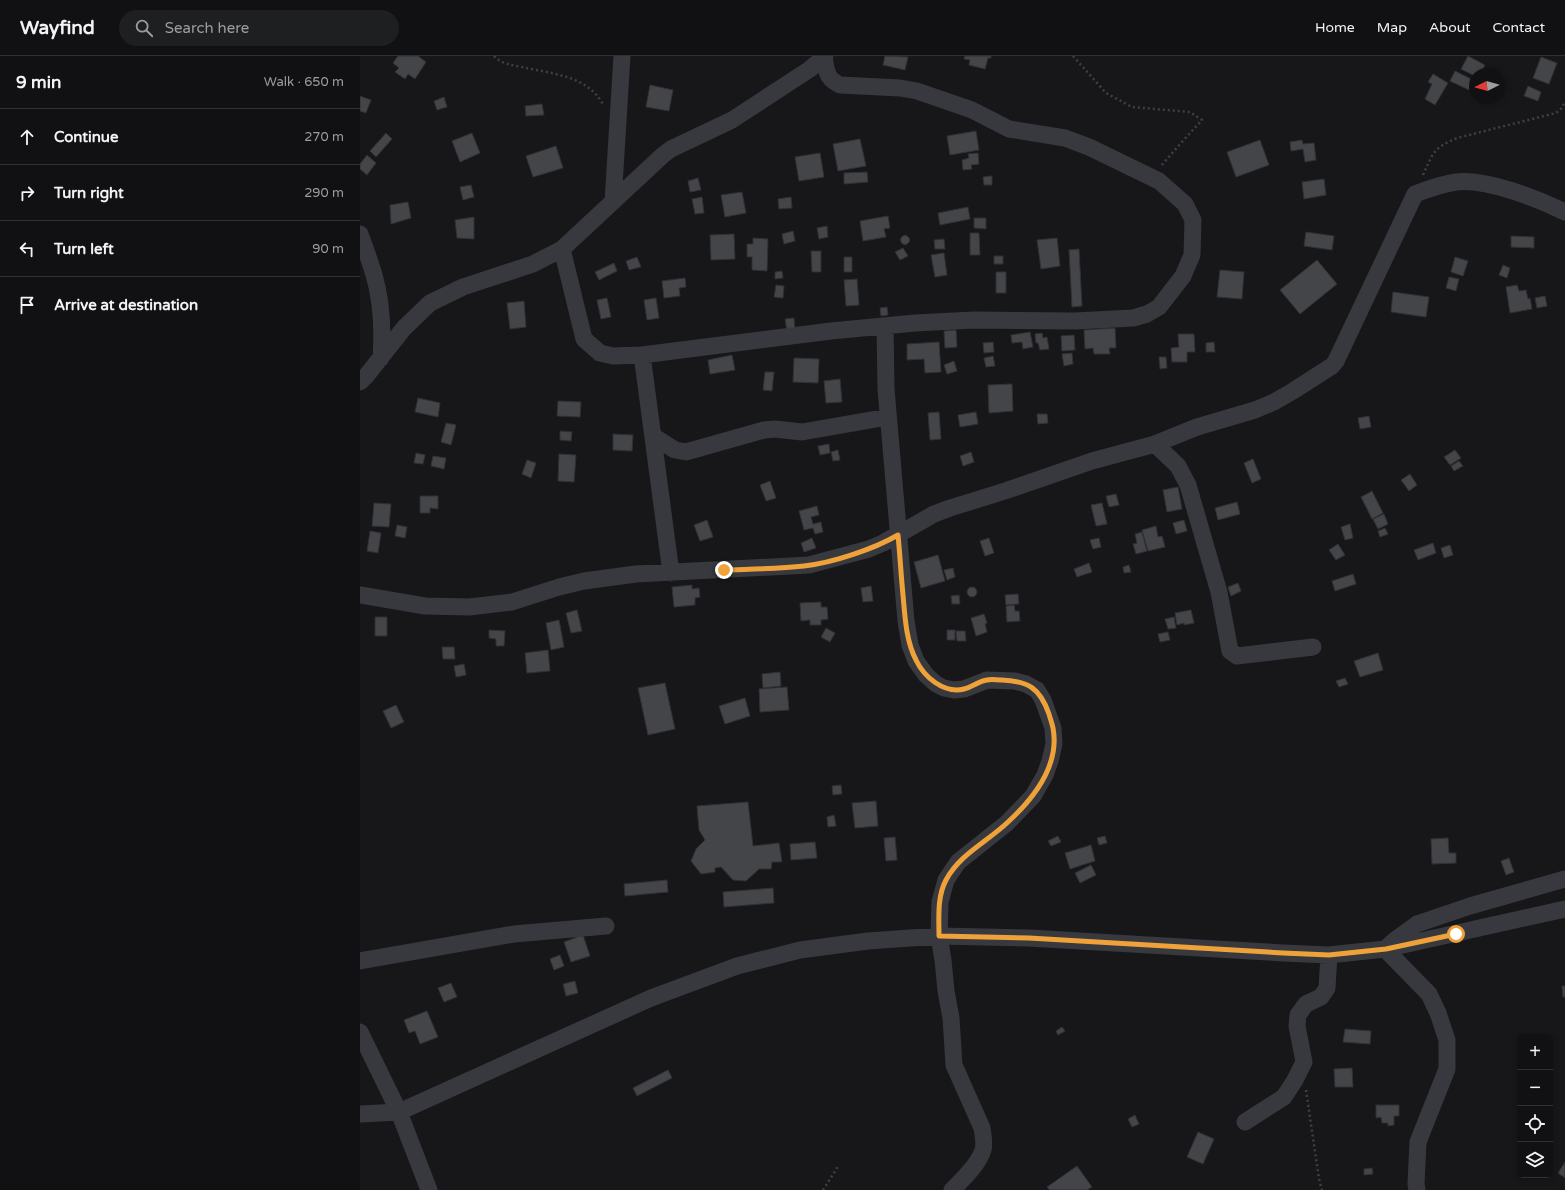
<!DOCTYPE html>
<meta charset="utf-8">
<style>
body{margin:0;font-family:"Varela Round",sans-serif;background:#1e1f21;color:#f1f3f6}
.controls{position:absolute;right:12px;bottom:12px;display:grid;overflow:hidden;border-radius:6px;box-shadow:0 2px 6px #0003}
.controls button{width:36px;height:36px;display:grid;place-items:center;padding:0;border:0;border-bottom:1px solid #303133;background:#111113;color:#f1f3f6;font:20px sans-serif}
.compass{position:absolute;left:1109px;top:12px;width:36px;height:36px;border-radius:50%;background:#111113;box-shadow:0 2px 6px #0003;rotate:264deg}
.stop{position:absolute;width:12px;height:12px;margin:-9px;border:3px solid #efa239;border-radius:50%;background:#fff}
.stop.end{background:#efa239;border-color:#fff;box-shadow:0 1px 4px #0008}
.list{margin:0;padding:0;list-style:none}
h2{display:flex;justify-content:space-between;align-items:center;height:52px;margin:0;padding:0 16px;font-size:17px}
h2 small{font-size:13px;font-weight:400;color:#9c9da0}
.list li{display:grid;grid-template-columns:26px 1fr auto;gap:12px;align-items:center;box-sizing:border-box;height:56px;padding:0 16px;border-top:1px solid #303133}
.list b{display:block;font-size:15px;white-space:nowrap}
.list em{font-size:13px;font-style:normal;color:#9c9da0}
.icon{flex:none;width:22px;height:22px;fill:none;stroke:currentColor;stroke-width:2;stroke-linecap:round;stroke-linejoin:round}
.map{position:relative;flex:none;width:1205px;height:1134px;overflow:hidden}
header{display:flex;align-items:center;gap:24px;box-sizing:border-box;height:56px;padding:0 20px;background:#111113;border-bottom:1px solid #303133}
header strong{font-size:19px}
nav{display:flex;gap:22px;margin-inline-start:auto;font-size:14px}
.search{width:280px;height:36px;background:#1e1f21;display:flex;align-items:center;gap:10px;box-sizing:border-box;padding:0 14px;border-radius:22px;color:#9c9da0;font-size:15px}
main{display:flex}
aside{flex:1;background:#111113}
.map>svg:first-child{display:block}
.building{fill:#434549;stroke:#313135}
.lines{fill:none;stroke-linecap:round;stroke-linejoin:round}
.path{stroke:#3e4045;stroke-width:2.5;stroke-dasharray:2 3;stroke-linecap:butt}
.minor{stroke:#38393e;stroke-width:17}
.route{stroke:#efa239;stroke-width:5}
</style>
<header>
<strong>Wayfind</strong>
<div class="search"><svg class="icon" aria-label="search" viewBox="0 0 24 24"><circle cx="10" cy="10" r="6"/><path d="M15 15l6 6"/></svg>Search here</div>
<nav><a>Home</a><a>Map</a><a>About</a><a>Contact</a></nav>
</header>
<main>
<aside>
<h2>9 min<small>Walk · 650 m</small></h2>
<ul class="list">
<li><svg class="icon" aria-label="ahead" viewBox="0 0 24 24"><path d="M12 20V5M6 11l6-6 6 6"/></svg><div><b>Continue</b></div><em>270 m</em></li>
<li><svg class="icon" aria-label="right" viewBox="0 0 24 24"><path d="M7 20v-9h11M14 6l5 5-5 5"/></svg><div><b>Turn right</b></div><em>290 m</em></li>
<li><svg class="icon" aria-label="left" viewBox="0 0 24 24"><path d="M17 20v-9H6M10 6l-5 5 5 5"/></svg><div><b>Turn left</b></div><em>90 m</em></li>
<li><svg class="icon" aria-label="arrive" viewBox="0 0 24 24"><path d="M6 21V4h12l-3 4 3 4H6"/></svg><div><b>Arrive at destination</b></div></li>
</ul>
</aside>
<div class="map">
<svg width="1205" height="1134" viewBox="0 0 1205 1134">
<rect width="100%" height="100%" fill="#171719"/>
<path class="building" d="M 38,0 L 58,0 L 66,6 L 55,23 L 48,18 L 45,23 L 35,16 L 39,12 L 33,7 Z
M 525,0 L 548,1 L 545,14 L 523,9 Z
M 605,0 L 631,0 L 631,2 L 628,2 L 625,13 L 609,9 L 610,4 L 604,3 Z
M 1108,0 L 1125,9 L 1120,18 L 1115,18 L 1115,20 L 1101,13 Z
M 1181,1 L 1197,7 L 1189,28 L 1173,22 Z
M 1095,15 L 1113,24 L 1109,34 L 1090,25 Z
M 1073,18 L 1088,27 L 1075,49 L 1065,43 L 1072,28 L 1068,26 Z
M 290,29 L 313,34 L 309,55 L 286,51 Z
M 1168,30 L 1181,36 L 1178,45 L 1164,40 Z
M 0,40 L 11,44 L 6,57 L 0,55 Z
M 84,41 L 87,51 L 77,54 L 74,45 Z
M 182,48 L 184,59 L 166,60 L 165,50 Z
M 616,75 L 619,94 L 590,99 L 587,80 Z
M 26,77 L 32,83 L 16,101 L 10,95 Z
M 112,77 L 120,97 L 100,106 L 92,85 Z
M 500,83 L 506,110 L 478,115 L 473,88 Z
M 900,84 L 909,109 L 876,121 L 867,96 Z
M 942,84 L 943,88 L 954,87 L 956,104 L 945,106 L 943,93 L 931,95 L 930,86 Z
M 196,90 L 203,112 L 173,121 L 166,100 Z
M 460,97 L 464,121 L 439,125 L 435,101 Z
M 618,97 L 619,108 L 611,109 L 612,113 L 603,114 L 602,104 L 609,102 L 608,98 Z
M 7,99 L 16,107 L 7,119 L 0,113 L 0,108 Z
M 507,116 L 508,126 L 484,128 L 484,117 Z
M 632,120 L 632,129 L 624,129 L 623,121 Z
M 338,122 L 341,134 L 330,136 L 328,125 Z
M 964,123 L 966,139 L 944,143 L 942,126 Z
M 111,129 L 114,141 L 103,144 L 100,131 Z
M 382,136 L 386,157 L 365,161 L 361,139 Z
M 342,141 L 344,157 L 335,158 L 332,143 Z
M 431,141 L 432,152 L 419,153 L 418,143 Z
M 48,146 L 51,162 L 31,168 L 30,149 Z
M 608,151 L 610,163 L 580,169 L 578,157 Z
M 528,160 L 530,172 L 524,173 L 526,181 L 503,185 L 500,165 Z
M 114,161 L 114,183 L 97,182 L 95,164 Z
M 614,162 L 626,162 L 626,173 L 614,172 Z
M 467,170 L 468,181 L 459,183 L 457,172 Z
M 433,175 L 435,185 L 424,188 L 422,178 Z
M 946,176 L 974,180 L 972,194 L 944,190 Z
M 610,177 L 619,177 L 620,199 L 610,199 Z
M 374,178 L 375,203 L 351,204 L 350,179 Z
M540.5 184a4.5 4.5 0 1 1 9 0a4.5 4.5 0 1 1-9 0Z
M 1151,180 L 1174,181 L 1174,192 L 1151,191 Z
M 393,182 L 408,183 L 407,215 L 392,214 L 392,201 L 387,201 L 387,188 L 393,188 Z
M 697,182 L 700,210 L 681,213 L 677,184 Z
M 584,183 L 585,193 L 575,193 L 574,184 Z
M 543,192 L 548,200 L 540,204 L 535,196 Z
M 719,193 L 722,250 L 712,251 L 709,194 Z
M 451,195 L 461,195 L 461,216 L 452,216 Z
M 584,197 L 587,219 L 575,221 L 571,199 Z
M 634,200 L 643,200 L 643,208 L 634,208 Z
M 277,201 L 281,211 L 269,214 L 266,205 Z
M 484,201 L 492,201 L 492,216 L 484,216 Z
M 1095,201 L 1108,205 L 1103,220 L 1091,216 Z
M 957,204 L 977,228 L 940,258 L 920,234 Z
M 254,207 L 257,215 L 239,224 L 235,216 Z
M 1143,209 L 1150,212 L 1147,222 L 1139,219 Z
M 860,214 L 884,216 L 882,243 L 857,241 Z
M 422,215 L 423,222 L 415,223 L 415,216 Z
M 636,216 L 646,216 L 646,237 L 636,237 Z
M 1089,221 L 1099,223 L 1096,235 L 1086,232 Z
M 325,222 L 326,231 L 319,232 L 320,240 L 304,242 L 302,225 Z
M 497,223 L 499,249 L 486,250 L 484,224 Z
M 416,229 L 424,230 L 423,242 L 414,241 Z
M 1157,229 L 1159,235 L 1166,234 L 1168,243 L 1170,242 L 1172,253 L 1150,257 L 1146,231 Z
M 1033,236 L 1069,241 L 1066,261 L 1031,256 Z
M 1185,240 L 1187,250 L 1177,252 L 1175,242 Z
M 247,242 L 251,261 L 241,263 L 237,244 Z
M 296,242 L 299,262 L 287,264 L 284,244 Z
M 164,245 L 166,271 L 150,273 L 147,247 Z
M 527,251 L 528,259 L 521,260 L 520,252 Z
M 434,262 L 435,274 L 427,275 L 425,263 Z
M 755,272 L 756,292 L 749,292 L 750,298 L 734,298 L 733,292 L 725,293 L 724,274 Z
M 596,274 L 597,291 L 585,292 L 584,275 Z
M 670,276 L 673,291 L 663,293 L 662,286 L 652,287 L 651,279 Z
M 682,277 L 683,282 L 687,281 L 689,293 L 680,294 L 678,287 L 676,287 L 675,278 Z
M 818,278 L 834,278 L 835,296 L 827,296 L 827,306 L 812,306 L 811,292 L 819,291 Z
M 714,279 L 715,294 L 702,295 L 701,280 Z
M 579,286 L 581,316 L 565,317 L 564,303 L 547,304 L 547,288 Z
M 633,286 L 634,296 L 624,297 L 623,287 Z
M 854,286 L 855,296 L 846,296 L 846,287 Z
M 712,297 L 713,308 L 704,310 L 702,298 Z
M 372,299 L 375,314 L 350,318 L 348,304 Z
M 633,300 L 635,310 L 626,311 L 624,302 Z
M 799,301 L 806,301 L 807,312 L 800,313 Z
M 434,302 L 459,303 L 458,327 L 433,326 Z
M 594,305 L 597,315 L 587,318 L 584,309 Z
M 405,316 L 414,316 L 412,335 L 403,334 Z
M 480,323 L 482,346 L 466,347 L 464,325 Z
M 652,328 L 653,355 L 629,357 L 628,329 Z
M 58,342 L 80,347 L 78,361 L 55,356 Z
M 198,345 L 221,346 L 220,361 L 197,360 Z
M 579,356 L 581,383 L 570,384 L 568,357 Z
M 616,356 L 618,368 L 600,371 L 598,359 Z
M 677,358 L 687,358 L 688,367 L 678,368 Z
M 1009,360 L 1011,371 L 1000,373 L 998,362 Z
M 86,367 L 96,369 L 91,389 L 81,386 Z
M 200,375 L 212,376 L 211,385 L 200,384 Z
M 253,378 L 273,379 L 272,395 L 253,394 Z
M 469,388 L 470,397 L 460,399 L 458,390 Z
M 478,394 L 480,404 L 473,405 L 471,396 Z
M 1095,394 L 1101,402 L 1090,409 L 1084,401 Z
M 611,396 L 614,406 L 603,410 L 600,400 Z
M 56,397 L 65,399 L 63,408 L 54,407 Z
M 199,398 L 216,399 L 214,426 L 198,425 Z
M 73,400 L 86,402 L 84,413 L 71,410 Z
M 893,403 L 901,423 L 892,427 L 884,407 Z
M 167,404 L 176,407 L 171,422 L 162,418 Z
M 1099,405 L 1103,410 L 1094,415 L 1091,410 Z
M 1050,418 L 1057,429 L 1049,435 L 1041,424 Z
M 410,425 L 416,442 L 406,445 L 400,429 Z
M 818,431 L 822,453 L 807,456 L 803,434 Z
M 1012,435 L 1023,457 L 1012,463 L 1001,441 Z
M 756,438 L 759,449 L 749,451 L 746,440 Z
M 60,440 L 78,440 L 78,453 L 70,452 L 70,457 L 60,457 Z
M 877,446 L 880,458 L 858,464 L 855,452 Z
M 14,447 L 31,448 L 29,471 L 12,470 Z
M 742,447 L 747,468 L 736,470 L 731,449 Z
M 457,450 L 459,459 L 451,461 L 453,468 L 461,466 L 463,476 L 455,478 L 453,472 L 444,474 L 439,455 Z
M 1024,458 L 1028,468 L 1018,473 L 1013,463 Z
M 347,464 L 353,481 L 340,485 L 334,469 Z
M 824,464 L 827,475 L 816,478 L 813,467 Z
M 990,468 L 993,482 L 985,484 L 981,471 Z
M 37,469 L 47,471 L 45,482 L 35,480 Z
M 796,470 L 798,481 L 802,480 L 805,491 L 788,495 L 782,474 Z
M 1025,472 L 1028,478 L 1020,481 L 1018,475 Z
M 10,475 L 21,477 L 18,497 L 7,495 Z
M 782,476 L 787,495 L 776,498 L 773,488 L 777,487 L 775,478 Z
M 452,482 L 456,492 L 444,496 L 441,487 Z
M 629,482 L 634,497 L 625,500 L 620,485 Z
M 739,482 L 741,491 L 733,493 L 730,484 Z
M 1073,487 L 1076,497 L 1058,504 L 1054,494 Z
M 978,488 L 985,499 L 976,504 L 969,494 Z
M 1090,489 L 1093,499 L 1084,502 L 1081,492 Z
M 578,499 L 585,525 L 561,532 L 554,506 Z
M 729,507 L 732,516 L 717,521 L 714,513 Z
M 769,509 L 771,516 L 764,517 L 763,511 Z
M 593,512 L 595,521 L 587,524 L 584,514 Z
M 993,518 L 996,528 L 975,535 L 972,525 Z
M 878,527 L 881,535 L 871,540 L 868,531 Z
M 332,529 L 332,533 L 339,532 L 340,541 L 335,542 L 335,549 L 314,551 L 312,531 Z
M 511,530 L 513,545 L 503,546 L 501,532 Z
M607 536a5 5 0 1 1 10 0a5 5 0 1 1-10 0Z
M 658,538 L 659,548 L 646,549 L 645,539 Z
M 599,539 L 600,548 L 592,548 L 591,540 Z
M 461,546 L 461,551 L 467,551 L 468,563 L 461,564 L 461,569 L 450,569 L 450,564 L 441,565 L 440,547 Z
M 654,549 L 655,555 L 659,555 L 660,565 L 647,566 L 646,550 Z
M 217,554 L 222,575 L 211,577 L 206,557 Z
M 831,554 L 834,567 L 824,569 L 824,567 L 817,569 L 815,557 Z
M 624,558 L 627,567 L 625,568 L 627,576 L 616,580 L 611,562 Z
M 15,561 L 27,561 L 27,580 L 15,580 Z
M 814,561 L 816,572 L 808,573 L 805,563 Z
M 199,564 L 204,591 L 191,594 L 186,567 Z
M 466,572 L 475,577 L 470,586 L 461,581 Z
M 129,574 L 145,575 L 144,590 L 136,590 L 136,583 L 129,582 Z
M 587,574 L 595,574 L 595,584 L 587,584 Z
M 596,575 L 605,575 L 606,585 L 597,585 Z
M 808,576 L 810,584 L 800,586 L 798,578 Z
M 82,591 L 94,591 L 95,603 L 83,603 Z
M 188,594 L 190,615 L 167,617 L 165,597 Z
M 1018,597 L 1023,614 L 1000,621 L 994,605 Z
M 104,608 L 106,619 L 96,621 L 94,610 Z
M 420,616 L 421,630 L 403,632 L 402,618 Z
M 985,622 L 988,628 L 979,631 L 976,625 Z
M 305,627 L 315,673 L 288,679 L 278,632 Z
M 427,631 L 429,654 L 400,656 L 399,633 Z
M 385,642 L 390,660 L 365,668 L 359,650 Z
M 36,649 L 44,666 L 31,672 L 23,655 Z
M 481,729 L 482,738 L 473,739 L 472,730 Z
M 516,745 L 518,770 L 495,772 L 492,747 Z
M 388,746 L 393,790 L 419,787 L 422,806 L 412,806 L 411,813 L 399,813 L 386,825 L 373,824 L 361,811 L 355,812 L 355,816 L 341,818 L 331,805 L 336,793 L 345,784 L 339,774 L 337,750 Z
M 474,759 L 476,770 L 468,771 L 467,761 Z
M 698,780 L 701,786 L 691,790 L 688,785 Z
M 745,780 L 747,787 L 739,789 L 737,782 Z
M 535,781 L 537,804 L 526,805 L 524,782 Z
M 1088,782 L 1089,797 L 1096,797 L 1096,807 L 1072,808 L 1071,783 Z
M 455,786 L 457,802 L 431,804 L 430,788 Z
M 731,789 L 735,805 L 710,813 L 705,797 Z
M 1149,802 L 1154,816 L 1146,819 L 1141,805 Z
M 731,809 L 736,819 L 720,827 L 715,817 Z
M 307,824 L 308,836 L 265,840 L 264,828 Z
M 413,832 L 414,847 L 364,851 L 363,836 Z
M 223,879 L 230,900 L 211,906 L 204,886 Z
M 200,899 L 204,910 L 194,914 L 190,903 Z
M 215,925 L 218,937 L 206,940 L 203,928 Z
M 91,927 L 97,941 L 84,946 L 78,932 Z
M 1202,930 L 1205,930 L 1205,941 L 1203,941 Z
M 67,955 L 78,981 L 60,988 L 55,975 L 49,977 L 44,964 Z
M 702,971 L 705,975 L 698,979 L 696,975 Z
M 985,973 L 1011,975 L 1010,988 L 983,986 Z
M 992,1012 L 993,1031 L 975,1031 L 974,1013 Z
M 308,1014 L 312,1022 L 277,1040 L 273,1032 Z
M 1016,1049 L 1039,1049 L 1039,1060 L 1034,1060 L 1034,1069 L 1028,1070 L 1028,1067 L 1022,1067 L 1021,1061 L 1016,1062 Z
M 775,1059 L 779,1068 L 772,1071 L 768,1063 Z
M 838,1076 L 854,1083 L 843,1108 L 827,1101 Z
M 1205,1106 L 1205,1122 L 1198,1117 Z
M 717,1110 L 732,1131 L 727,1134 L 690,1134 L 687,1131 Z
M 1012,1112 L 1013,1118 L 1004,1119 L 1004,1113 Z"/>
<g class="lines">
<path class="path" d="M 134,0 C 142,8 151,9 162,11 C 192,18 228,19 244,50
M 713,0 L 746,37 L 772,51 L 830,56 L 842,64 L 821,87 L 801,110
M 1063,119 C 1073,97 1073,92 1097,82 L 1196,57 L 1202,52 L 1205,45
M 946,1034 L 959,1123 L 962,1134
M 463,1134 L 479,1109"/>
<path class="minor" d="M 253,146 L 262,0
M 0,178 C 5,192 10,205 14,219 C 22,246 23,274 21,302
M 202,193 L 224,283 L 240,297 L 253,300 L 282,299 L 471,275 L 555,267 L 614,264 L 715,265 L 773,262 L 787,258 L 799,251 L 823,220 L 832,199 L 833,164 L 825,148 L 799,125 L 729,91 L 705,82 L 649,73 L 612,54 L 557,35 L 540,32 L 480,29 C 466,22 467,16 464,1
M 525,270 L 526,333 L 546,565 L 550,589 L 556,605 L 566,619 L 576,628 L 584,632 L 594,634 L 604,633 L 627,624 L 655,625 L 666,628 L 677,634 L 683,644 L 693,672 L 694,688 L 690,705 L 685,719 L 673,740 L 647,767 L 598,806 L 586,824 L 580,846 L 579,880 L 583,904 L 586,935 L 591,962 L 594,1009 L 622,1072 C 623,1079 625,1088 623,1094 C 619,1108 602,1124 592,1134
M 282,299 L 311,517
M 0,326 L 7,319 L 44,272 L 70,247 L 103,231 L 173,208 L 202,193 L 303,99 L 311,93 L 372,64 L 450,13 L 465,0
M 293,380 L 315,394 L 326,396 L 404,374 L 415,373 L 442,376 L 528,361
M 795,388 L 818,410 L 828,429 L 859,536 L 870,595 L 877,600 L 953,591
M 0,539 L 65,550 L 109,551 L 152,546 L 199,531 L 224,525 L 276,518 L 449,509 L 509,493 L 523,487 L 574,458 L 590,452 L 645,435 L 732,405 L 795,388 L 837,371 L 895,354 L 914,346 L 933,335 L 972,310 L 976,305 L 1055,138 C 1068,133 1082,128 1096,126 C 1126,122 1178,143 1205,156
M 0,905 L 154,878 L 246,870
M 0,976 L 39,1056 L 69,1134
M 0,1058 L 39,1056 L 291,942 L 377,910 L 440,894 L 508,885 L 579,880 L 669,882 L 923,897 L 969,899 L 1025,893 L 1205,853
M 885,1066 L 924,1041 L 935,1024 L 944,1006 L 937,970 L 938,959 L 946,948 L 961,941 L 967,932 L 969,899
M 1057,1134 L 1056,1128 L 1058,1086 L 1087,1013 L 1087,984 L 1078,957 L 1069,938 L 1025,893 L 1035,884 L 1057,868 L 1110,850 L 1205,823"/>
</g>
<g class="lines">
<path class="route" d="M 364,514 C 391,513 418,513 444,510 C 472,507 514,493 538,479 C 540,499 541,519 543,539 C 545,561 546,585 556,604 C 564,621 584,638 604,633 C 612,631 619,625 627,624 C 631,623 637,624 642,624 C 668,625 680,632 689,658 C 690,662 692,667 693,672 C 700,709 673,743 648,766 C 627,786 600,798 586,824 C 577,841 579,861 579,880 L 669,882 L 923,897 L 969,899 L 1026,893 L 1096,878"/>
</g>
</svg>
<div class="controls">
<button>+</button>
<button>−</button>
<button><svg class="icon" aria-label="locate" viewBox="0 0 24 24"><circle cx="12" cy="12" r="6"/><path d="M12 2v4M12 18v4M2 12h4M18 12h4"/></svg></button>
<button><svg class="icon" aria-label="layers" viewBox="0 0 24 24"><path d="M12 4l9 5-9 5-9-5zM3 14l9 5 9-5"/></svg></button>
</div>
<svg class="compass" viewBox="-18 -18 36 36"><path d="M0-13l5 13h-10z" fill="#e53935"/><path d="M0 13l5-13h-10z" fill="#9c9da0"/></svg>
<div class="stop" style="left:1096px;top:878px"></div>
<div class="stop end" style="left:364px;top:514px"></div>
</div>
</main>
